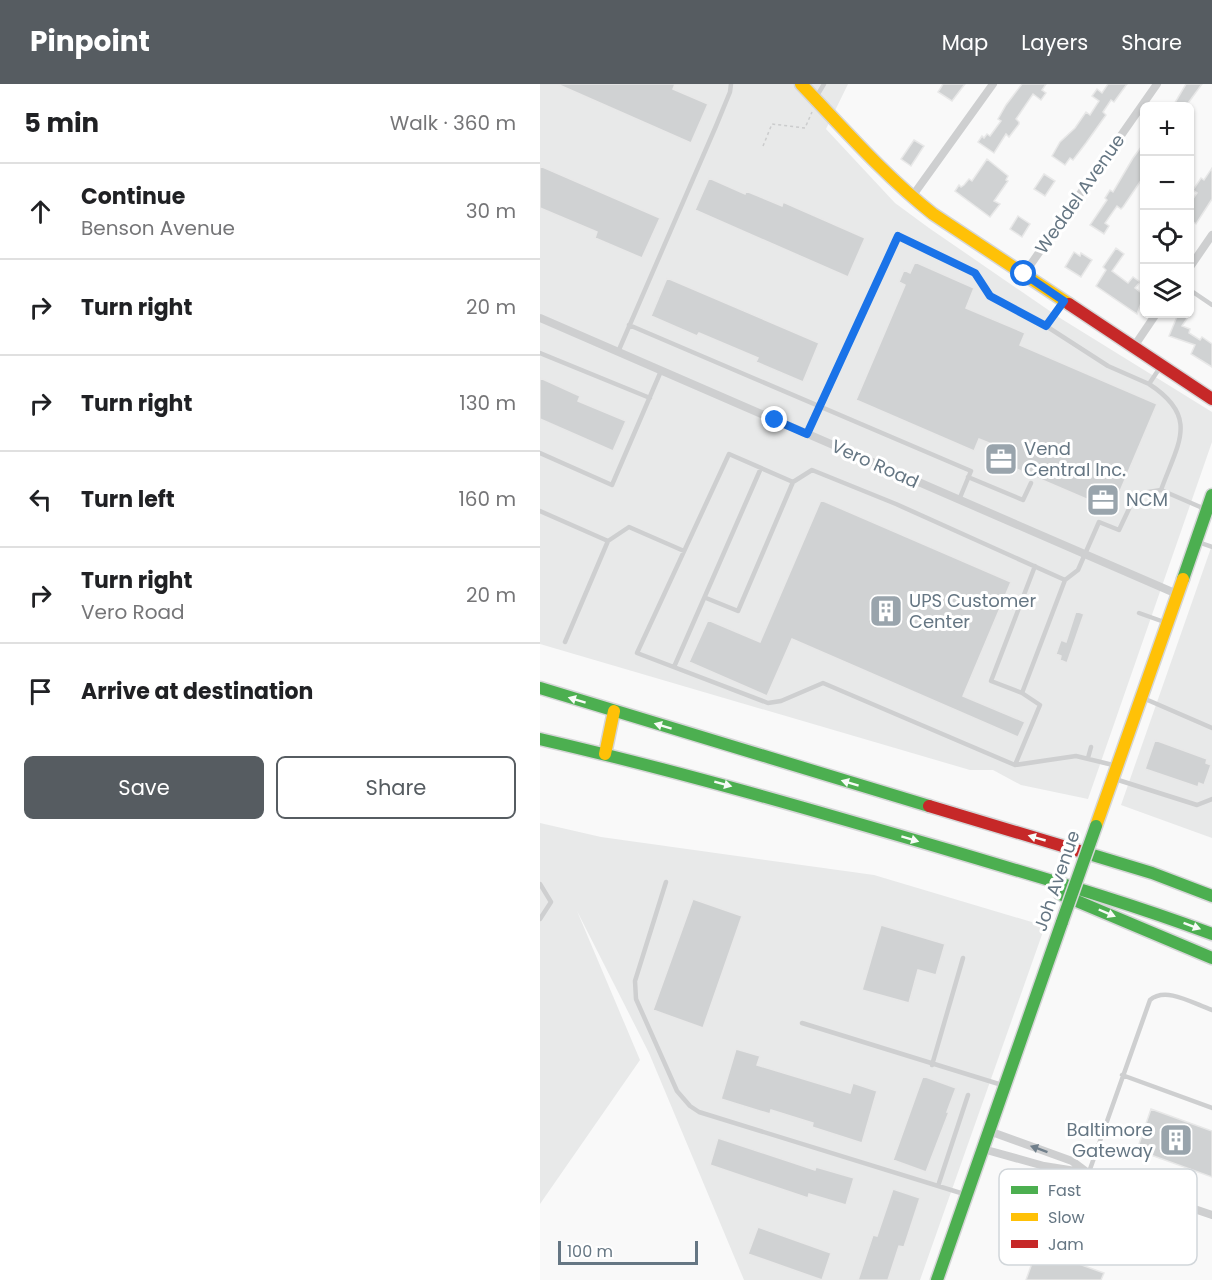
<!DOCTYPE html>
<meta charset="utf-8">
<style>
body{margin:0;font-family:Poppins,sans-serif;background:#f6f6f6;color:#202124}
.controls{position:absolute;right:18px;top:18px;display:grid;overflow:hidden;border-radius:9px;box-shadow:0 2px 4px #0004}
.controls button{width:54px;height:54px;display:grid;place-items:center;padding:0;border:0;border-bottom:2px solid #e0e0e0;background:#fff;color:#202124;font:30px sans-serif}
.scale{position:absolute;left:18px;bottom:15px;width:140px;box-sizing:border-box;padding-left:6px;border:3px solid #657683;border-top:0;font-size:16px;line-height:21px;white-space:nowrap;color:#657683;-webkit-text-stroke:4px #fff;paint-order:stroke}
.stop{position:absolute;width:18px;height:18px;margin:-14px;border:4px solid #1a73e8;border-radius:50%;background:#fff}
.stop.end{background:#1a73e8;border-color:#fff;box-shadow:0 2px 6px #0008}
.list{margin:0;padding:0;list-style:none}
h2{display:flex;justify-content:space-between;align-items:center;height:78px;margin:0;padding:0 24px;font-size:26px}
h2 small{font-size:20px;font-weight:400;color:#757577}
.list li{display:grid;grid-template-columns:39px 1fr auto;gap:18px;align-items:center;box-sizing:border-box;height:96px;padding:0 24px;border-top:2px solid #e0e0e0}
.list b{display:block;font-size:22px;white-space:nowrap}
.list p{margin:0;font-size:20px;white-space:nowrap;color:#757577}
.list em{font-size:20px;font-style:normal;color:#757577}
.actions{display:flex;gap:12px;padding:18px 24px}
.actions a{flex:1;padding:14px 0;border:2px solid #565c61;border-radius:9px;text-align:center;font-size:21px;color:#565c61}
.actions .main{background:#565c61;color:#fff}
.icon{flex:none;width:33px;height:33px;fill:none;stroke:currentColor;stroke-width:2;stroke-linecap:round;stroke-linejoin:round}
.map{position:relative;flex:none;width:672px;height:1196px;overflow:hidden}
header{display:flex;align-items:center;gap:36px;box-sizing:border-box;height:84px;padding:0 30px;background:#565c61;color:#fff}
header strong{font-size:28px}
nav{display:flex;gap:33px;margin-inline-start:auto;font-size:21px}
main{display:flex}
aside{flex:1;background:#fff}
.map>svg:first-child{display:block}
.built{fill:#e8e9e9}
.building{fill:#d0d2d3;stroke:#e8e8e8;stroke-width:1.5}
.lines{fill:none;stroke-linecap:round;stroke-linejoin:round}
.fast-casing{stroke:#d5d6d7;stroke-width:15}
.slow-casing{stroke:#d5d6d7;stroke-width:15}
.jam-casing{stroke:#d5d6d7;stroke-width:15}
.path{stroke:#cbcccd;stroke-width:1.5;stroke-dasharray:3 3;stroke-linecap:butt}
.lane{stroke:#cecfd0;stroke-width:4.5}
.street{stroke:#cecfd0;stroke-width:8}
.fast{stroke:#4caf50;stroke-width:12}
.slow{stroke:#ffc107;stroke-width:12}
.jam{stroke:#c62828;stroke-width:12}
.fast-bridge-casing{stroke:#d5d6d7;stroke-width:15;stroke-linecap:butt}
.fast-bridge{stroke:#4caf50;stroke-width:12}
.oneway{fill:#f6fbf6}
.oneway2{fill:#707f8b}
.route{stroke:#1a73e8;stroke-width:8}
.labels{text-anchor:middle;stroke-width:6;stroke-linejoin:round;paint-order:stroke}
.street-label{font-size:18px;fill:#657683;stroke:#fff}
.poi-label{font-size:18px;fill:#657683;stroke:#fff;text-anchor:start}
.key{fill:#fff;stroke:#d1d6da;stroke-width:1.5}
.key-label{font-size:16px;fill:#657683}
</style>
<header>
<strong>Pinpoint</strong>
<nav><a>Map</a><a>Layers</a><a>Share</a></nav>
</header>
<main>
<aside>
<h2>5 min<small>Walk · 360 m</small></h2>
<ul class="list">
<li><svg class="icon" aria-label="ahead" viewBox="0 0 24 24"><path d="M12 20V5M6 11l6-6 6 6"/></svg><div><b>Continue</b><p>Benson Avenue</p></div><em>30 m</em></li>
<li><svg class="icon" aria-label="right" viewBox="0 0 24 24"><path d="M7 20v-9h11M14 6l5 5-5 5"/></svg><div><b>Turn right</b></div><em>20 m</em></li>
<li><svg class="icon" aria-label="right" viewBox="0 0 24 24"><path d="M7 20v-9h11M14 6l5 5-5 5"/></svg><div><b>Turn right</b></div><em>130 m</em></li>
<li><svg class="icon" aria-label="left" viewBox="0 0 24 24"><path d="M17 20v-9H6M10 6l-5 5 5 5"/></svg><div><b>Turn left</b></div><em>160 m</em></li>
<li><svg class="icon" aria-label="right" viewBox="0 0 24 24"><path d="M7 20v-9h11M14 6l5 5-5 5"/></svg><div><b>Turn right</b><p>Vero Road</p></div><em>20 m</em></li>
<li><svg class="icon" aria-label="arrive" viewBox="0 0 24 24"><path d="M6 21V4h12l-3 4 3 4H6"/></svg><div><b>Arrive at destination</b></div></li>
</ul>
<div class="actions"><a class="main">Save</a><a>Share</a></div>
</aside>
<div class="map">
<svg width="672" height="1196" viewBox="0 0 672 1196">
<rect width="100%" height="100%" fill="#f9f9f9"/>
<path class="built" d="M 0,0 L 308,0 L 286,45 L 355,119 L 389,144 L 520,234 L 672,328 L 672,358 L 548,715 L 481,701 L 453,686 L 430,686 L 0,560 Z
M 672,461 L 672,754 L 581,721 Z
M 0,739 L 61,753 L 334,791 L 505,842 L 380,1196 L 204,1196 L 109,969 L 37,827 L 100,976 L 0,1120 Z"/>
<path class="building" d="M 17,0 L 135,0 L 133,5 L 168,20 L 151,59 Z
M 403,0 L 425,0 L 412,17 L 398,8 Z
M 482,0 L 506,0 L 502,6 L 506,9 L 501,16 L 493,10 L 476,35 L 479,38 L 479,40 L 469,53 L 466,50 L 454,69 L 438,58 L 442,52 L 444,54 L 447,50 L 450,52 L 461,37 L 458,35 L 466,21 Z
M 568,0 L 587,0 L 574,18 L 571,16 L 563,28 L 566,31 L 546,59 L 533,76 L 530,74 L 525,81 L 512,72 L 520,58 L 535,44 L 546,28 L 550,31 L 559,17 L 552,12 L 557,5 L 562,9 Z
M 646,0 L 662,0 L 646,22 L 633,22 Z
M 374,56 L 384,62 L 371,82 L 361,75 Z
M 604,59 L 604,92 L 583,123 L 581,125 L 577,122 L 565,139 L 569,142 L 564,150 L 550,141 L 567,116 L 565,114 L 570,106 L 573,108 L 593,74 Z
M 447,75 L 468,92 L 466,96 L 468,97 L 454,117 L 460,120 L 450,133 L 415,107 L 419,101 L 421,103 L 424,101 L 429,95 L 432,97 Z
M 0,82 L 120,134 L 102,174 L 55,154 L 57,148 L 0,124 Z
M 672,84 L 672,115 L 656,140 L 650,135 L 650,119 L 657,109 L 653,106 L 661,94 L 664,96 Z
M 504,90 L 515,97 L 505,112 L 494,105 Z
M 169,94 L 205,110 L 206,107 L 242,122 L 243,118 L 325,154 L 308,193 L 155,126 Z
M 478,132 L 490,140 L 482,153 L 470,145 Z
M 576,164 L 584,170 L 572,187 L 588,199 L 593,193 L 600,198 L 595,204 L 604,211 L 597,230 L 556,202 L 566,186 L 563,183 Z
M 534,168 L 540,172 L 541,169 L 552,176 L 541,193 L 525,183 Z
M 375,178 L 434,204 L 426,224 L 485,249 L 480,261 L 617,320 L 572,426 L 453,375 L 459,363 L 439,355 L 434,367 L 316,316 L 365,201 L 359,198 L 364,186 L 370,189 Z
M 127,194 L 279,259 L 263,298 L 216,278 L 218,274 L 159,249 L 157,252 L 111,232 Z
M 638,230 L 650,230 L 642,242 L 650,245 L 649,249 L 660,256 L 662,253 L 672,260 L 672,283 L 651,270 L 655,261 L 629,252 Z
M 0,294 L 40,312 L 38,317 L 86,337 L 73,367 L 0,335 Z
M 281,416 L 471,498 L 423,612 L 485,638 L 478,653 L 252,555 L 227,612 L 149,578 L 168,536 L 220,558 Z
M 536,527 L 544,530 L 527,579 L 520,576 L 521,572 L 516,570 L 521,556 L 526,558 Z
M 615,656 L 667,675 L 666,679 L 671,681 L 664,701 L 659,699 L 658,703 L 605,685 Z
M 153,815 L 202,832 L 163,944 L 113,926 Z
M 341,841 L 405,860 L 396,891 L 378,886 L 369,919 L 322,906 Z
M 196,965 L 220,972 L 217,981 L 310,1009 L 313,999 L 337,1007 L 322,1059 L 272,1043 L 273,1039 L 231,1026 L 230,1030 L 181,1015 Z
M 383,992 L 416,1004 L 407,1028 L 409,1028 L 386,1088 L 353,1076 Z
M 611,1025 L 672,1047 L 672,1093 L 597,1066 Z
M 178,1054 L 275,1086 L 276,1083 L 314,1094 L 306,1121 L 269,1110 L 268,1114 L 170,1081 Z
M 353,1105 L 380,1114 L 364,1163 L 359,1162 L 348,1196 L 318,1196 L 333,1151 L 337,1152 Z
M 218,1143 L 291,1169 L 282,1196 L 208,1170 Z
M 497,1165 L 564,1189 L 561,1196 L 486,1196 Z"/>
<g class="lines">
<g class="fast-casing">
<path id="fast" d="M 643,495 L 672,411
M 0,604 L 389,722
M 0,655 C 139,687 276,727 412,767 C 499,793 587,818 672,850
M 546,769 L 612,789 L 672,812
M 520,810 L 672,874
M 397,1196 L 522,838"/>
</g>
<g class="slow-casing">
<path id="slow" d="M 261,0 C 304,45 344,91 393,130 L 529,220
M 65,670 L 74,627
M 556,742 L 643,495"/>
</g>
<g class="jam-casing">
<path id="jam" d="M 529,220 L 672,315
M 389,722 L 546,769"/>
</g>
<path class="path" d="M 223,62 L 232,40 L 265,44 L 272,28"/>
<path class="lane" d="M 275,15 L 284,0
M 650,206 L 672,221
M 523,219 L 506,242 L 568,282 L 609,300 L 621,282
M 89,241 L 431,387 L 419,416
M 78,268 L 176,42 L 190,8 L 191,0
M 0,269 L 110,314
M 609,300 C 660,333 638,359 621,406 L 665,425
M 267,350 L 358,152 L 435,189 L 450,212 L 506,242
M 0,369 L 72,401 L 121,287
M 428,393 L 483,416 L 491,399
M 0,427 L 68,457 L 89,443 L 144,467
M 658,458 L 672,463
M 166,514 L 198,527 L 253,398
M 599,529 L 627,539
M 25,558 L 68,457
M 134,583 L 221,384
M 482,609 L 451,597 L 495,482
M 603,614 L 672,644
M 548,674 L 551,663
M 475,681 L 500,621 L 482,609 L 525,496
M 577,682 L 536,672 L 475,681 L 283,599 L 241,617 L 228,619 L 97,569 L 189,370 L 253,398 L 272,386 L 356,420 L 525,496 L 538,486 L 559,438 L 579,446 L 596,410 L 621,406
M 575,695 L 657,721 L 672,715
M 126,798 L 95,897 L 96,915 L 137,1007 L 150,1022 L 159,1028 L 424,1110
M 0,800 L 11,818 L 0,835
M 262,939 L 462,1001
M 392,981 L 423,874
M 582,991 L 672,1024
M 549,1088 L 610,916 C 626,902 654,920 672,926
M 398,1102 L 428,1011"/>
<path class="street" d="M 371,114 L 453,0
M 650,183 L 672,151
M 484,190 L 617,0
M 0,234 L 637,510
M 593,264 L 616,230
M 443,1065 L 504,1082 L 548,1089 L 532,1077 L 449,1047
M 548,1089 L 672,1131"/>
<use href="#fast" class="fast"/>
<use href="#slow" class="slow"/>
<use href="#jam" class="jam"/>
<g class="fast-bridge-casing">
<path id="fast-bridge" d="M 522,838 L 556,742"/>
</g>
<use href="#fast-bridge" class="fast-bridge"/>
</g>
<defs><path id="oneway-solid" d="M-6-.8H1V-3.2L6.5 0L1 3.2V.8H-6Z" transform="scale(1.5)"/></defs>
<g class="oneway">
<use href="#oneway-solid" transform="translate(37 616) rotate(-163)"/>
<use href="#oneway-solid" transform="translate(123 642) rotate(-163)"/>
<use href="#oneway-solid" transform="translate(310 699) rotate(-163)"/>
<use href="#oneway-solid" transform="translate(183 700) rotate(15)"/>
<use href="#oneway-solid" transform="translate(497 754) rotate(-164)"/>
<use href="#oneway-solid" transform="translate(370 755) rotate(17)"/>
<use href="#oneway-solid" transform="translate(567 829) rotate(23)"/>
<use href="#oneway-solid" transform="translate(652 842) rotate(20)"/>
</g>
<use class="oneway2" href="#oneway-solid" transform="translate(499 1065) rotate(-160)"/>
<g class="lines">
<path class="route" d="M 235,336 L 267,350 L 358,152 L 435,189 L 450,212 L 506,242 L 524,217 L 484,190"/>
</g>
<defs>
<g id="office-square" transform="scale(1.725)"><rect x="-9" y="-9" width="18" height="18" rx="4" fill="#99a4ac" stroke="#fff"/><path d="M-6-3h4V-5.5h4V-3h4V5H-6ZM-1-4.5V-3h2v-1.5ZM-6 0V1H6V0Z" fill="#fff"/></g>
<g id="building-square" transform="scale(1.725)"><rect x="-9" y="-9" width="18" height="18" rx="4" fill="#99a4ac" stroke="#fff"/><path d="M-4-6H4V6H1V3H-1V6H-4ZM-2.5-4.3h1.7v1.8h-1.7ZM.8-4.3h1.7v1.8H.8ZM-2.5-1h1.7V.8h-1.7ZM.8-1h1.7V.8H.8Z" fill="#fff"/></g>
</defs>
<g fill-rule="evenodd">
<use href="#office-square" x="461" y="375"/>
<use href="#office-square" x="563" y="416"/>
<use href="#building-square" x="346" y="527"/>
<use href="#building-square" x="636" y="1056"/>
</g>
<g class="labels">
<g class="street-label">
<text transform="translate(540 110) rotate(-55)" y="6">Weddel Avenue</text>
<text transform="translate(335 380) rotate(24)" y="6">Vero Road</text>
<text transform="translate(517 797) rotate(-71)" y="6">Joh Avenue</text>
</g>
<g class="poi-label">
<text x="484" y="371">Vend<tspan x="484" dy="21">Central Inc.</tspan></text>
<text x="586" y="422">NCM</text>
<text x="369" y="523">UPS Customer<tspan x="369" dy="21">Center</tspan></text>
<text x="613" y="1052" text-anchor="end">Baltimore<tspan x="613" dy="21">Gateway</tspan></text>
</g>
</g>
<rect x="459" y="1085" width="198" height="96" rx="9" class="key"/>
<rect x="471" y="1102" width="27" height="8" fill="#4caf50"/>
<rect x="471" y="1129" width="27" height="8" fill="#ffc107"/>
<rect x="471" y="1156" width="27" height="8" fill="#c62828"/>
<g class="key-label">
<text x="508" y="1112">Fast</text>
<text x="508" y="1139">Slow</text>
<text x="508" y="1166">Jam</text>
</g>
</svg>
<div class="controls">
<button>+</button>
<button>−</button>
<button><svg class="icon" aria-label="locate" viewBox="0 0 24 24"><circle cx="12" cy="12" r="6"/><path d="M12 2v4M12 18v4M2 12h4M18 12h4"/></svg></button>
<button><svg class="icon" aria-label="layers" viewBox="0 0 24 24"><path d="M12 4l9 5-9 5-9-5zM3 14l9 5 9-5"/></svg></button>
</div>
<div class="scale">100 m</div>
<div class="stop" style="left:484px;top:190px"></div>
<div class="stop end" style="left:235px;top:336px"></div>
</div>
</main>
